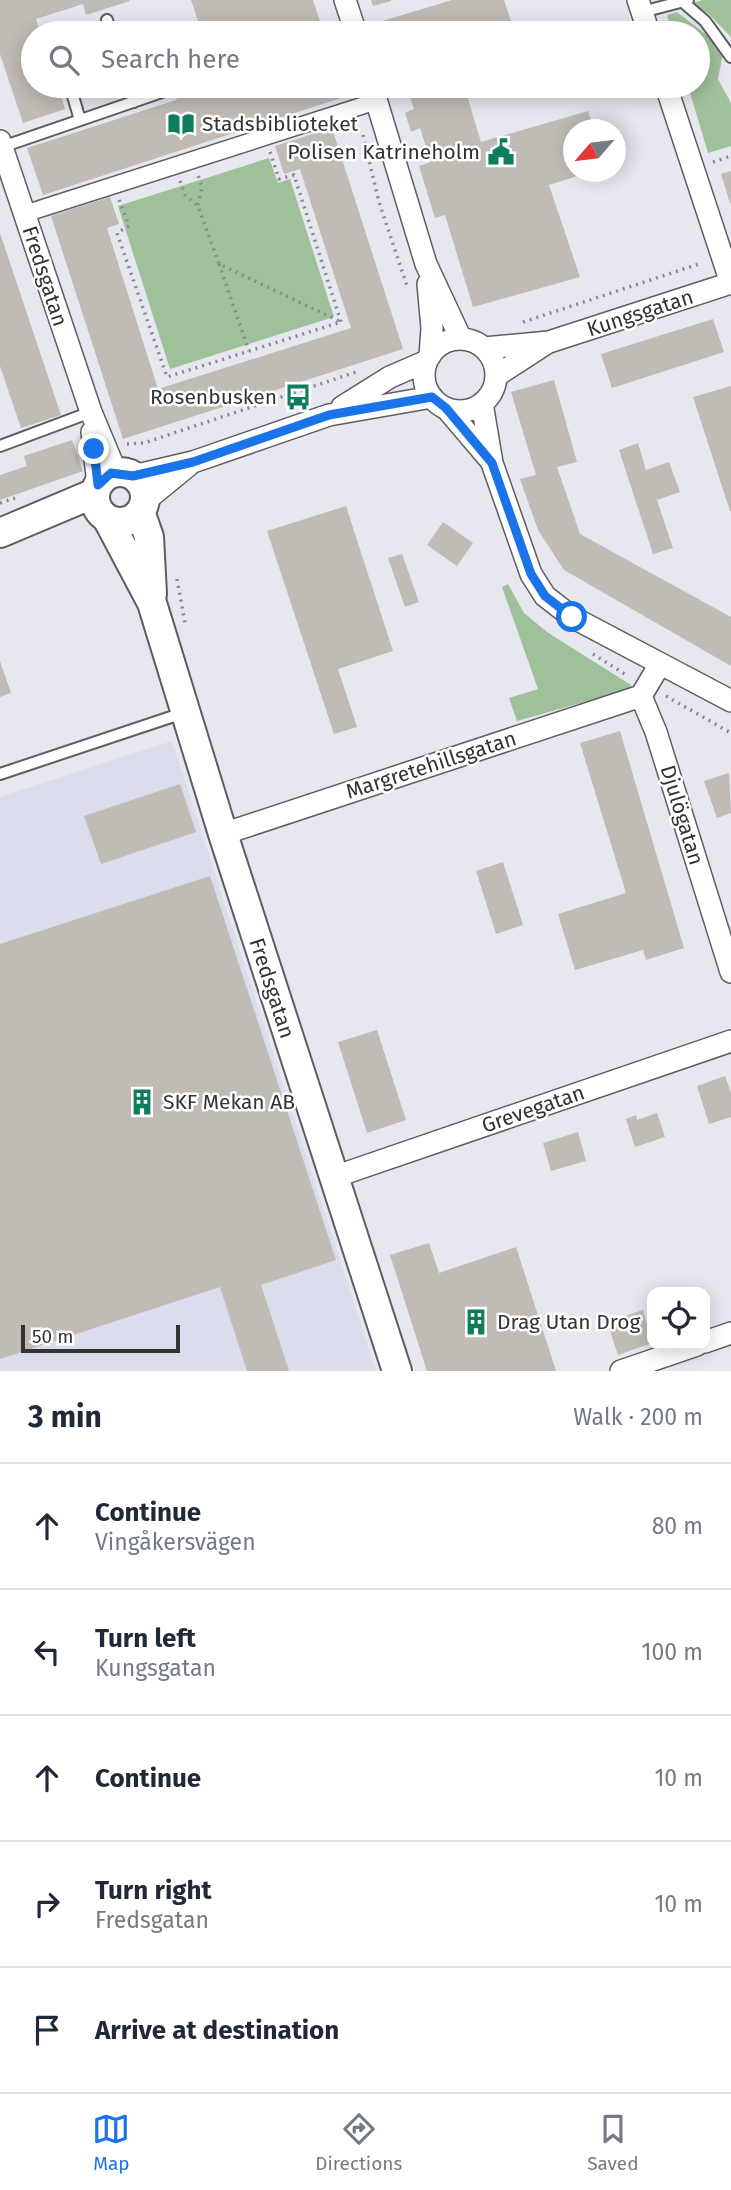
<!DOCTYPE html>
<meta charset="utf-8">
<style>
body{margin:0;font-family:"Fira Sans",sans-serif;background:#f6f6f7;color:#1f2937}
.controls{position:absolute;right:21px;bottom:21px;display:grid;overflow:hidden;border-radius:14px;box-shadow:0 4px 18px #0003}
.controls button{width:63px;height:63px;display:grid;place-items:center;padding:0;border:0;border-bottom:2px solid #e0e1e3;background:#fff;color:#1f2937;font:35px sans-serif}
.compass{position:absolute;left:563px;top:119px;width:63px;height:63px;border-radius:50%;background:#fff;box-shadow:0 4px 18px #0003;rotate:242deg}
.scale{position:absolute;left:21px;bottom:18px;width:159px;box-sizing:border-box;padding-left:7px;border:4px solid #323335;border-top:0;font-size:19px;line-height:24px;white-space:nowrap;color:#323335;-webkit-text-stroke:5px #fff;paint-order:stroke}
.stop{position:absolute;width:21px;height:21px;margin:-16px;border:5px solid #1a73e8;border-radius:50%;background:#fff}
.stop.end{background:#1a73e8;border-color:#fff;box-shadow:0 2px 7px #0008}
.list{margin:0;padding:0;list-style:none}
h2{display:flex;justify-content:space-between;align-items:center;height:91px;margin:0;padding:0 28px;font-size:30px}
h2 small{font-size:23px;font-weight:400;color:#747a83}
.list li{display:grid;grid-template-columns:46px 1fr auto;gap:21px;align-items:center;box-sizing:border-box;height:126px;padding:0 28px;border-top:2px solid #e0e1e3}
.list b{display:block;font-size:26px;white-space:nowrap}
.list p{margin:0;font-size:23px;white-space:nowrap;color:#747a83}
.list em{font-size:23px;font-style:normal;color:#747a83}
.icon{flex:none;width:38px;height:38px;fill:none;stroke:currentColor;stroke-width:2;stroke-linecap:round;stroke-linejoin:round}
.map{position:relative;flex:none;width:731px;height:1371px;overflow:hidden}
.search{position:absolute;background:#fff;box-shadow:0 4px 18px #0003;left:21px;right:21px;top:21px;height:77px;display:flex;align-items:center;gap:18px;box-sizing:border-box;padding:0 24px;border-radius:38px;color:#747a83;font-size:26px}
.sheet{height:721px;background:#fff}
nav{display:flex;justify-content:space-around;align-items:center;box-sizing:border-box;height:98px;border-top:2px solid #e0e1e3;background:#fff;font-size:19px;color:#747a83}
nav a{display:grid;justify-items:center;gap:4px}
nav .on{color:#1a73e8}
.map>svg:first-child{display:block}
.built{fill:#dbddec}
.green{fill:#9fc199}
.building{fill:#c0bbb5}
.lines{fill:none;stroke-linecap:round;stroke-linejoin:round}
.service-casing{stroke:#5d5e64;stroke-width:14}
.pedestrian-casing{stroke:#5d5e64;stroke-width:19}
.minor-casing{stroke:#5d5e64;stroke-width:24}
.tertiary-casing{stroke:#5d5e64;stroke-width:32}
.path{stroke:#898a8f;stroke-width:3.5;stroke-dasharray:2 5;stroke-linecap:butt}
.service{stroke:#fff;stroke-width:10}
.pedestrian{stroke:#fff;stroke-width:16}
.minor{stroke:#fff;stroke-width:21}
.tertiary{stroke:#fff;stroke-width:28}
.route{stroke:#1a73e8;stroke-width:9}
.labels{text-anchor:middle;stroke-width:5;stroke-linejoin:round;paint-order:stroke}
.poi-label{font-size:21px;fill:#323335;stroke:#fff;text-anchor:start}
.street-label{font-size:21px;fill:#323335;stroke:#fff}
</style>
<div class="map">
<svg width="731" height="1371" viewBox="0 0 731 1371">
<rect width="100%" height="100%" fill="#e6e7ef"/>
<path class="built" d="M 172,741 L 376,1371 L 0,1371 L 0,797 Z"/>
<path class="green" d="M 703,0 L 731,0 L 731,37 L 709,14 L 692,3 Z
M 677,12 L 712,39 L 723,53 L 718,79 L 731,103 L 731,146 L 708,153 L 688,86 L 698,86 L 698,33 L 672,33 L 667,15 Z
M 269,158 L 278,183 L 290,179 L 334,317 L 170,369 L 118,206 Z
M 508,584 L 524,613 L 547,632 L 631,685 L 630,689 L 517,721 L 509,698 L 538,689 L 502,587 Z"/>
<path class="building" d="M 0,0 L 129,0 L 130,1 L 86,15 L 83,4 L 36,19 L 40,33 L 33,33 L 33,86 L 58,86 L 65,109 L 23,123 L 0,54 Z
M 191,0 L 313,0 L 324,33 L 202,33 Z
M 371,0 L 391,0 L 391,1 L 373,6 Z
M 452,0 L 504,0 L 515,33 L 371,33 L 369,25 Z
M 186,86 L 341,86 L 344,97 L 43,195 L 27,148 L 176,100 Z
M 387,86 L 464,86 L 481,142 L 588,111 L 594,130 L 574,130 L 574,172 L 590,172 L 549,185 L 580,277 L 473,307 L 445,215 L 435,218 L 419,166 L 431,162 L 420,128 L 411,132 L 405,113 L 414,109 L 407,87 L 389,92 Z
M 332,128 L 403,349 L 123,439 L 51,216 L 110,197 L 119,224 L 107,228 L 158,389 L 351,328 L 300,169 L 284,174 L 275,146 Z
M 731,171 L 731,203 L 730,203 L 721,174 Z
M 0,233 L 61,415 L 21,428 L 0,366 Z
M 713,319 L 724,352 L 612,388 L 601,354 Z
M 554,380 L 577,462 L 557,467 L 580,534 L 731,617 L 731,666 L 564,570 L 538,530 L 520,479 L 536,475 L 511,392 Z
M 731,386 L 731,511 L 730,511 L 693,397 Z
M 72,440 L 83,471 L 0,500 L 0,475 L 27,466 L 24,456 Z
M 638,443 L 646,470 L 669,462 L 680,492 L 657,500 L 673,548 L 653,554 L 619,450 Z
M 346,506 L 393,651 L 338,669 L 357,727 L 334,734 L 267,531 Z
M 443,522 L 473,543 L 457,566 L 427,545 Z
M 402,554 L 419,602 L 405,607 L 388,558 Z
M 0,661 L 11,693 L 0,697 Z
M 620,731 L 684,948 L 646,960 L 643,950 L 575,970 L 558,914 L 626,893 L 580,743 Z
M 729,773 L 731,813 L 717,818 L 704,781 Z
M 180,784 L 196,832 L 101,864 L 84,816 Z
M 503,862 L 523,925 L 496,934 L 476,871 Z
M 210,876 L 336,1260 L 261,1285 L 289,1371 L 247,1371 L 220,1287 L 0,1359 L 0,944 Z
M 377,1030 L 406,1120 L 367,1133 L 338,1042 Z
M 725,1076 L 731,1093 L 731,1117 L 709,1124 L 697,1086 Z
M 657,1113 L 665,1137 L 635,1147 L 626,1119 L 636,1115 L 637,1120 Z
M 578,1132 L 586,1161 L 551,1171 L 543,1143 Z
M 429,1243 L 439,1273 L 516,1247 L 556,1371 L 427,1371 L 390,1255 Z
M 643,1310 L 652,1343 L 618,1355 L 607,1322 Z"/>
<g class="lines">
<g class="service-casing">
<path id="service" d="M 684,3 L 705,21 L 731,57
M 642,12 L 688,0
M 107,20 L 111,33
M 70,86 L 80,120
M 129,86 L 134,102
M 2,147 L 165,91
M 0,446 L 91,412
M 0,774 L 183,713"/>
</g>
<g class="pedestrian-casing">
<path id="pedestrian" d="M 24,214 L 377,101"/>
</g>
<g class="minor-casing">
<path id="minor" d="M 345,0 L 356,33
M 638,0 L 649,33
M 372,86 L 426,264 L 461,339
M 666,86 L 731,283
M 0,141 L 91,412 L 116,472
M 428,284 L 432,328 L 430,356
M424 375a36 36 0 1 1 72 0a36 36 0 1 1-72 0Z
M 484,348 L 549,342 L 731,283
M 496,376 L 547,343
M 482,403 L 492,463 L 531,574 L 545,596 L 572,617 L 731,701
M 342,407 L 390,377 L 427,361
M 446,408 L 491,461
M 92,432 L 98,485
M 133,476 L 193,462 L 329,415 L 432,397
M 145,501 L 189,465
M 660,664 L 641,696 L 656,732 L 731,972
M 223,834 L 641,696
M 334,1177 L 731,1041
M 705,1342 L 731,1333
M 621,1371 L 697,1345"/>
</g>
<g class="tertiary-casing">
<path id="tertiary" d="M95 497a25 25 0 1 1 50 0a25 25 0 1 1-50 0Z
M 141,514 L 149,537 L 152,594
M 108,520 L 152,603 L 223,834 L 397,1371
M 0,533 L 95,493"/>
</g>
<path class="path" d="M 363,135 L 379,202 L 407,286
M 270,152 L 279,179 L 294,175 L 341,322
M 713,162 L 731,156
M 180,181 L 185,195 L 198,206 L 219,264 L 339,321
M 119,200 L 129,226 L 117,233 L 167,377 L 341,322
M 198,205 L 202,187 L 198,175
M 219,264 L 249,351
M 523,322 L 702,263
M 127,444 L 144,443 L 356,372
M 0,503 L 15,498
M 177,579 L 185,623
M 593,654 L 628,676
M 666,696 L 731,733"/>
<use href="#service" class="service"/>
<use href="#pedestrian" class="pedestrian"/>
<use href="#minor" class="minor"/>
<use href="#tertiary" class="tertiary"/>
</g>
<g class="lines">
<path class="route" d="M 94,449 L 98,485 L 111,473 L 133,476 L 193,462 L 329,415 L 432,397 L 446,408 L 492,463 L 531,574 L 545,596 L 572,617"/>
</g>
<defs>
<g id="library-bare" transform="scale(2.1)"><path d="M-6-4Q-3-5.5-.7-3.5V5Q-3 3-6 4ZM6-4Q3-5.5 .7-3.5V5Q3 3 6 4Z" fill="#0c7e5b" stroke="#fff" stroke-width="2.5" paint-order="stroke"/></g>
<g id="civic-bare" transform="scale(2.1)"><path d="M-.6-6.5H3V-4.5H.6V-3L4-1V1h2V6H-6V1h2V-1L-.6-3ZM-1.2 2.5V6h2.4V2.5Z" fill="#0c7e5b" stroke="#fff" stroke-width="2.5" paint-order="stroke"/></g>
<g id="bus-bare" transform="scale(2.1)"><path d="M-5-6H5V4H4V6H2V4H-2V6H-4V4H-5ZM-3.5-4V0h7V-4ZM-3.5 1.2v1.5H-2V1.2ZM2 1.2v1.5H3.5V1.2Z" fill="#0c7e5b" stroke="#fff" stroke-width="2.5" paint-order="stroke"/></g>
<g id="building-bare" transform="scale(2.1)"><path d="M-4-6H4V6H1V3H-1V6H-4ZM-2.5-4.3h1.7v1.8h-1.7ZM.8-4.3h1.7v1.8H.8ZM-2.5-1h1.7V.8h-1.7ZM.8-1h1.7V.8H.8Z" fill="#0c7e5b" stroke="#fff" stroke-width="2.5" paint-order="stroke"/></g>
</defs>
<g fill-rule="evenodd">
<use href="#library-bare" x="181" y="124"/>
<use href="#civic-bare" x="501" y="152"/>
<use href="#bus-bare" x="298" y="397"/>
<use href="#building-bare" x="142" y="1102"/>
<use href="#building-bare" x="476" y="1322"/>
</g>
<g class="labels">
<g class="poi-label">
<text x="202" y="131">Stadsbiblioteket</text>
<text x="480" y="159" text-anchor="end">Polisen Katrineholm</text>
<text x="277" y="404" text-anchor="end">Rosenbusken</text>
<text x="163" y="1109">SKF Mekan AB</text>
<text x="497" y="1329">Drag Utan Drog</text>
</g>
<g class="street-label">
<text transform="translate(45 276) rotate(72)" y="7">Fredsgatan</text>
<text transform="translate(640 313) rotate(-18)" y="7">Kungsgatan</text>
<text transform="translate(431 765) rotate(-18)" y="7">Margretehillsgatan</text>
<text transform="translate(682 815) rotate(73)" y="7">Djulögatan</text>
<text transform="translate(272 988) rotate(72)" y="7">Fredsgatan</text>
<text transform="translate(533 1109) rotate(-19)" y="7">Grevegatan</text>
</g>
</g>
</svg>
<div class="controls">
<button><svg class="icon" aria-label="locate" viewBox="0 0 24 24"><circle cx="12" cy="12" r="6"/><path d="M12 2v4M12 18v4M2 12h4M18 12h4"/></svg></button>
</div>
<svg class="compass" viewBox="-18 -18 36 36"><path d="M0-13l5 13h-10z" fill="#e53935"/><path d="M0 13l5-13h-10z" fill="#747a83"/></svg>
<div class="scale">50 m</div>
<div class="stop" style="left:572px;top:617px"></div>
<div class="stop end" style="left:94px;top:449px"></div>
<div class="search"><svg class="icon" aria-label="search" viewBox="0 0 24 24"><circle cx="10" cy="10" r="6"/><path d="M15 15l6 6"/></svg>Search here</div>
</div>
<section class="sheet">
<h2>3 min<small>Walk · 200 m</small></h2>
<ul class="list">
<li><svg class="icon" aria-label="ahead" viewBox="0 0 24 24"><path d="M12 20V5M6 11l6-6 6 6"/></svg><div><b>Continue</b><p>Vingåkersvägen</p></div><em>80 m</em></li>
<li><svg class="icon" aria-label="left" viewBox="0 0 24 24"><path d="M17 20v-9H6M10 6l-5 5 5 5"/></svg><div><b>Turn left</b><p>Kungsgatan</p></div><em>100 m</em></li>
<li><svg class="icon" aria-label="ahead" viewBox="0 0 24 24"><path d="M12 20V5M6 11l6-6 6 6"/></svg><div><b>Continue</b></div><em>10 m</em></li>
<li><svg class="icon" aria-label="right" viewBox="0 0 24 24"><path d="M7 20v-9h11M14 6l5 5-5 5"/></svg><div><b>Turn right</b><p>Fredsgatan</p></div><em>10 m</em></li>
<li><svg class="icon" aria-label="arrive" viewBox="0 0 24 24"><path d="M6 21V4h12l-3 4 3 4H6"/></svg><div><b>Arrive at destination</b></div></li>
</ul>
</section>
<nav>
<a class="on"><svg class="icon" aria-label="map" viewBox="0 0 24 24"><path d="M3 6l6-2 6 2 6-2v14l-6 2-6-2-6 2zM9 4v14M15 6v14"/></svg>Map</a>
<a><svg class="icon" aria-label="directions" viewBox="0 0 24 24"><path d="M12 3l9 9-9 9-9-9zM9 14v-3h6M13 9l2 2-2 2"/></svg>Directions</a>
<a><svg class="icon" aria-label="saved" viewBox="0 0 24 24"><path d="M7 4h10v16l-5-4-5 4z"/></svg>Saved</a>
</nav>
